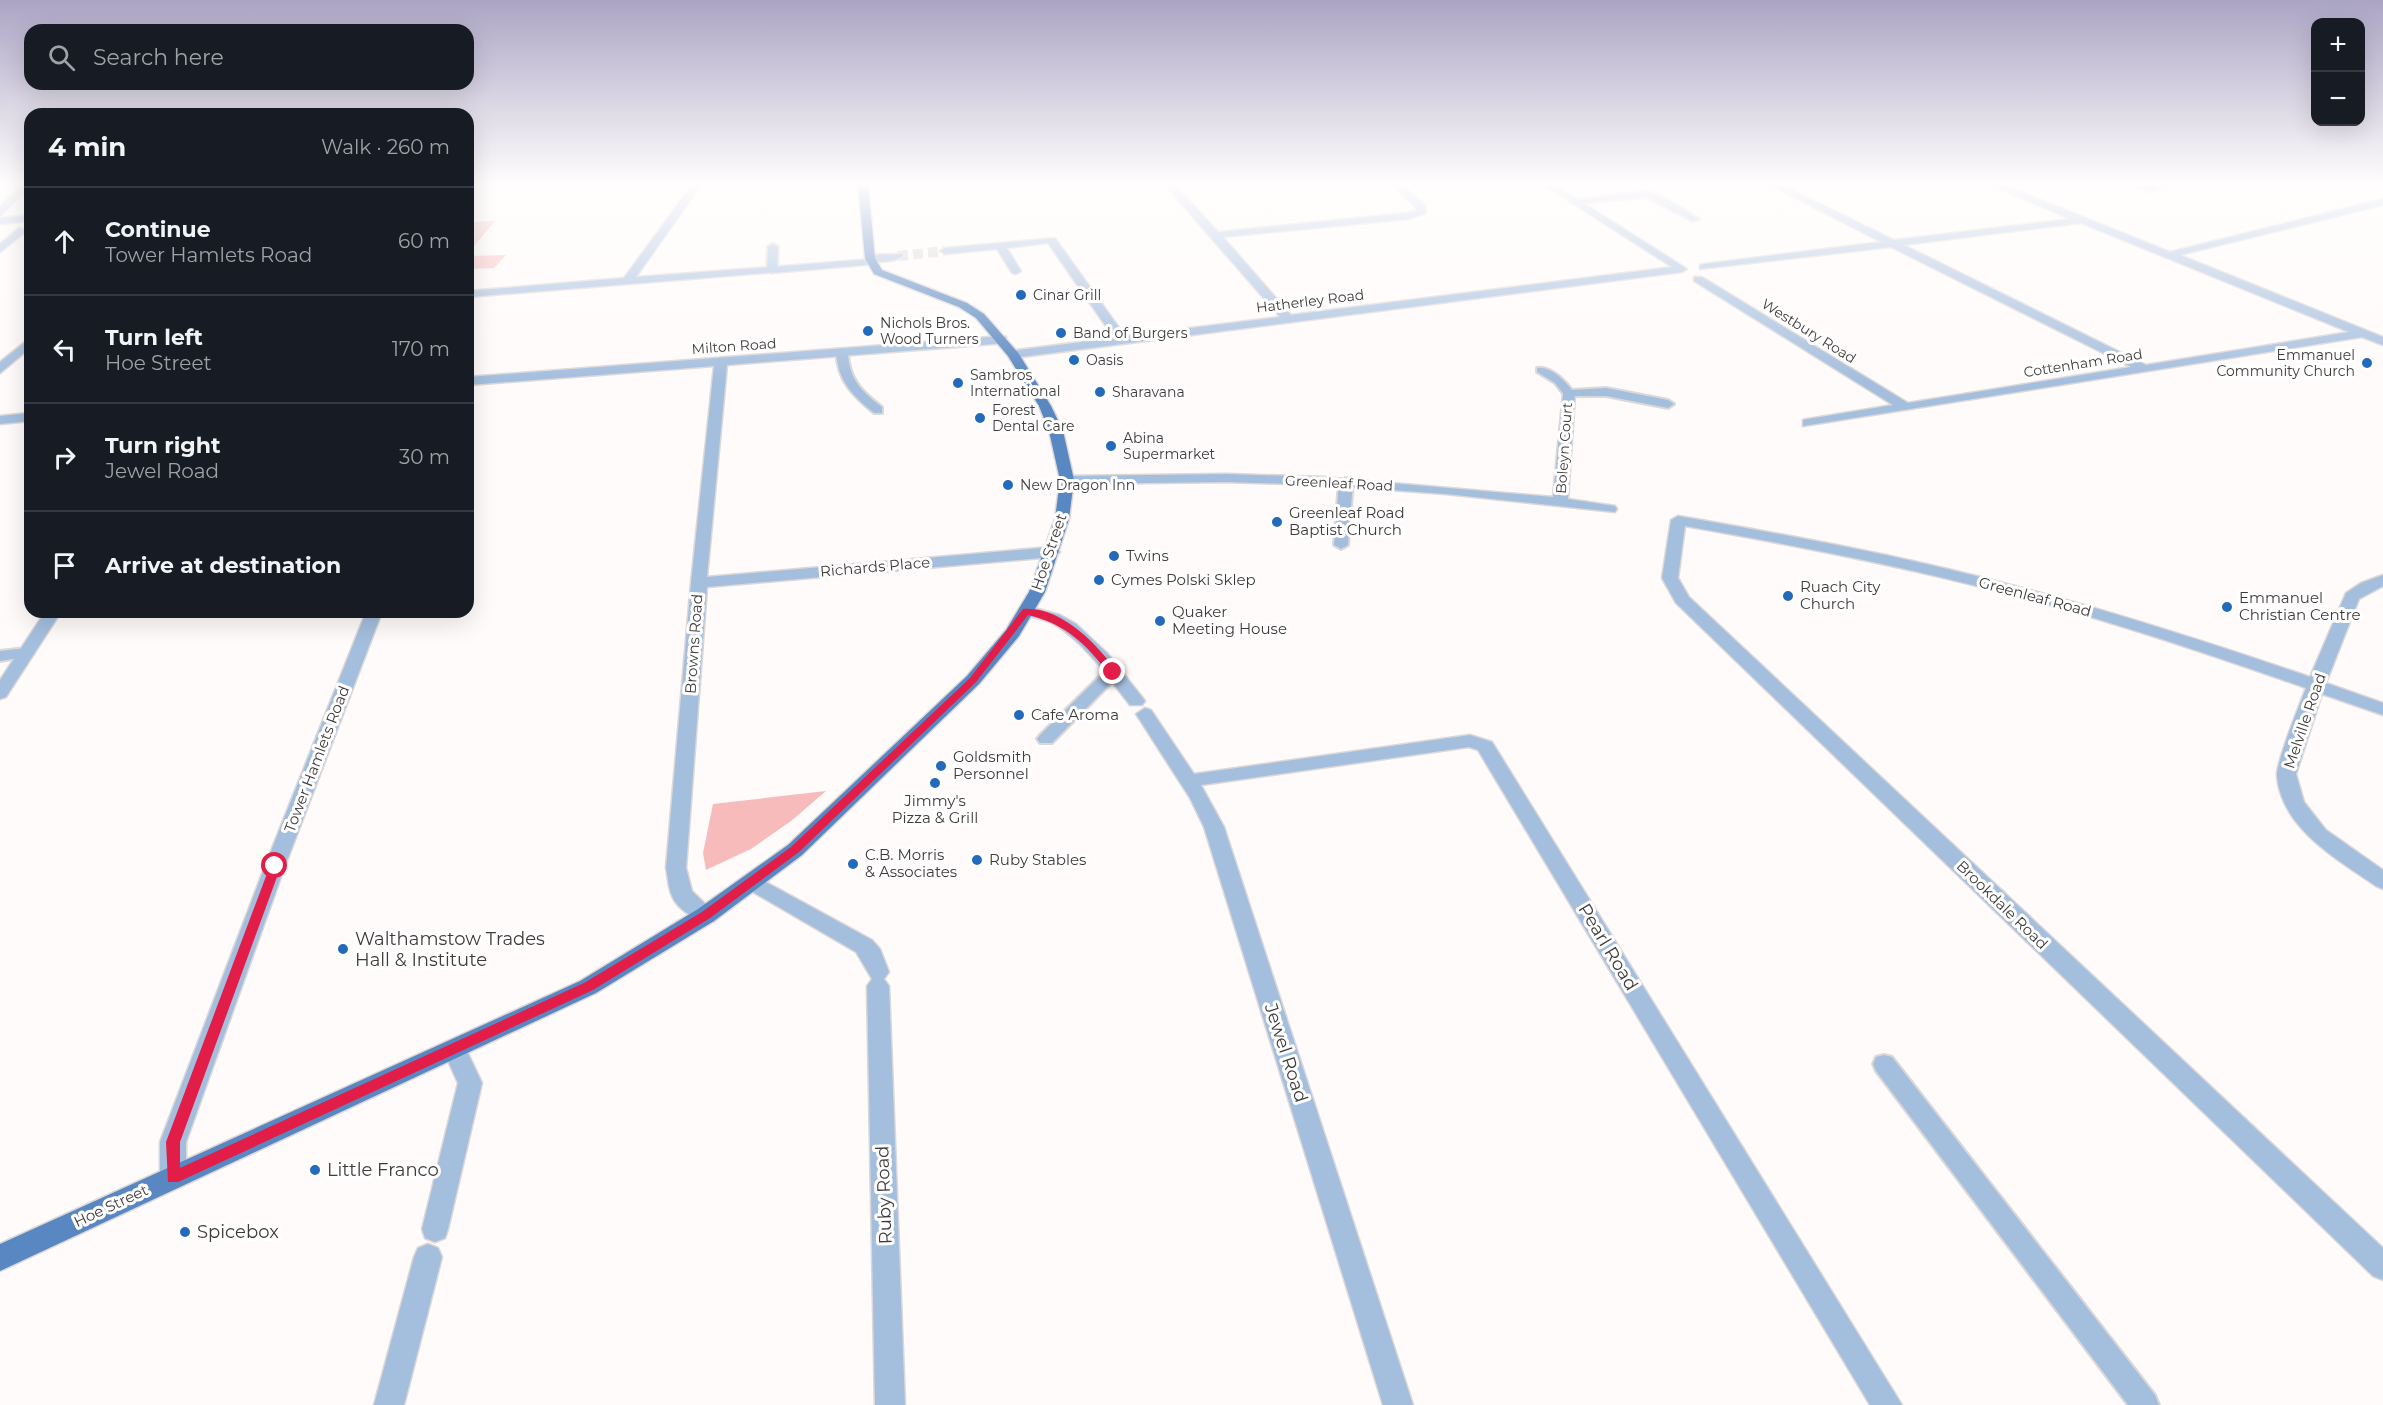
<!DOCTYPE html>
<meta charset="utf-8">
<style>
body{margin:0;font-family:Montserrat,sans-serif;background:#20242c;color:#f1f3f6}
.controls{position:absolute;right:18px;top:18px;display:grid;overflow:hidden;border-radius:12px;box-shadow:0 6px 24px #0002}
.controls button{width:54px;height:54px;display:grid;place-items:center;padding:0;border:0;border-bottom:2px solid #363941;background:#171b24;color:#f1f3f6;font:30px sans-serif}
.stop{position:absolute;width:18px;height:18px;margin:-14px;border:4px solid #e11d48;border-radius:50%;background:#fff}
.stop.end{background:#e11d48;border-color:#fff;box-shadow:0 2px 6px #0008}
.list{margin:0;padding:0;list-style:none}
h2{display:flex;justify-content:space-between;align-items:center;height:78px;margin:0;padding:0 24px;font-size:26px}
h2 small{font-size:20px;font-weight:400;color:#9ea1a6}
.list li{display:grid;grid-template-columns:39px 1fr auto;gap:18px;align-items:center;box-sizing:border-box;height:108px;padding:0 24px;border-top:2px solid #363941}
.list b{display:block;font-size:22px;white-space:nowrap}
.list p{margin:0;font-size:20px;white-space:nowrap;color:#9ea1a6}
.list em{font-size:20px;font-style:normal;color:#9ea1a6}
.icon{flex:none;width:33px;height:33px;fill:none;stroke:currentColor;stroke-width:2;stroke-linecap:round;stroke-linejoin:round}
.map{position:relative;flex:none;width:2383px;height:1405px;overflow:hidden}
.search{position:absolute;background:#171b24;box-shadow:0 6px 24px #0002;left:24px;top:24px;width:450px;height:66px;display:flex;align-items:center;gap:15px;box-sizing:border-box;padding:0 21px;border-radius:18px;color:#9ea1a6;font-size:22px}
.panel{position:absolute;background:#171b24;box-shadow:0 6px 24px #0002;left:24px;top:108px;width:450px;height:510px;border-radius:18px}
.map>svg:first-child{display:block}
.green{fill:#f8bbbb}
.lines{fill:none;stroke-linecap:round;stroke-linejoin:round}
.minor-tunnel{stroke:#d9d5d4;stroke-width:10;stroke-dasharray:10 5;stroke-linecap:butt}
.service-casing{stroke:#ddd8d8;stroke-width:4}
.pedestrian-casing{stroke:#ddd8d8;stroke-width:3}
.minor-casing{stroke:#ddd8d8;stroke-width:3}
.tertiary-casing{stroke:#ddd8d8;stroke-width:3}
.primary-casing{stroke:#ddd8d8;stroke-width:3}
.service{fill:#a4bede;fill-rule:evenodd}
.pedestrian{fill:#a4bede;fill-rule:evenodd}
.minor{fill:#a4bede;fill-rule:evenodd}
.tertiary{fill:#a4bede;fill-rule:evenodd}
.primary{fill:#5987c1;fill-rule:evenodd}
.route{fill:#e11d48}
.poi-dot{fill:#236aba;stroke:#fff;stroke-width:2}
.labels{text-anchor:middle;stroke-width:6;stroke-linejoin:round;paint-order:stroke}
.far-poi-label{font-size:14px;fill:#403b3b;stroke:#fff;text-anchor:start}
.far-street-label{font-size:14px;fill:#403b3b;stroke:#fff}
.poi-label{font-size:15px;fill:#403b3b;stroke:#fff;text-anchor:start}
.street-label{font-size:15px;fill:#403b3b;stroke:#fff}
.near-poi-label{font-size:18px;fill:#403b3b;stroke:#fff;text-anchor:start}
.near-street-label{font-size:18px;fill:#403b3b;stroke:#fff}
</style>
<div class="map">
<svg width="2383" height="1405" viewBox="0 0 2383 1405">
<rect width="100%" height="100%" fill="#fffbfa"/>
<path class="green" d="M 495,221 L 470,251 L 474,251 L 470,256 L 506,255 L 494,268 L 468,269 L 468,225 L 471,222 Z
M 826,791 L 791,821 L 751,849 L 706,870 L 703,853 L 713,804 Z"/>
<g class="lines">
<path class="minor-tunnel" d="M 898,256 L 945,251"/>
<g class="service-casing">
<path id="service" d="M 2132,185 L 2170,185 L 2150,192 Z
M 1646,191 L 1660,195 L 1699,219 L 1692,221 L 1646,197 L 1573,204 L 1569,201 Z
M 773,244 L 778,247 L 777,270 L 772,273 L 767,270 L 768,247 Z
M 842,349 L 848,352 C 849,379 861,391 882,407 L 882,413 L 874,413 C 852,395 838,381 836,352 Z
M 1537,368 C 1551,366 1564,380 1572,390 L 1606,388 L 1668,400 L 1674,404 L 1668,408 L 1606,396 L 1565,396 L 1555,383 L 1537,372 Z
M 1346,478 L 1353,482 L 1348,545 L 1341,549 L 1334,545 L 1339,482 Z
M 26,648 L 34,653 L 32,656 L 0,661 L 0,651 Z
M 1113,667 L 1121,672 L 1119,675 L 1052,743 L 1040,743 L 1037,739 L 1040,735 L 1107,669 Z
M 1884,1055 L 1892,1057 L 2155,1395 L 2159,1405 L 2128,1405 L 1876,1071 L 1873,1064 L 1876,1057 Z"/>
</g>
<g class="pedestrian-casing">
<path id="pedestrian" d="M 871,259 L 875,260 L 875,264 L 772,273 L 767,270 L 772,267 Z"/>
</g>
<g class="minor-casing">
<path id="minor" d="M 21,185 L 30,187 L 0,216 L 0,207 Z
M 692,185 L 701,185 L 636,277 L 772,267 L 777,270 L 776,272 L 468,297 L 468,291 L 624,278 Z
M 1165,185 L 1175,185 L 1218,232 L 1407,213 L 1418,210 L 1392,185 L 1402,185 L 1425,205 L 1426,213 L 1408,219 L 1223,237 L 1291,315 L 1672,267 L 1544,185 L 1555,185 L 1687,269 L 1682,272 L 1013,358 L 1007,354 L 1009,351 L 1114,338 L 1048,243 L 1007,248 L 1021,271 L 1016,274 L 1012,273 L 997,249 L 945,254 L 940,251 L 945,248 L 1055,238 L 1125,336 L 1280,317 Z
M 1770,185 L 1782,185 L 1894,240 L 2070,219 L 1991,185 L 2004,185 L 2170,252 L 2383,199 L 2383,205 L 2180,255 L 2383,337 L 2383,345 L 2362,337 L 1803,426 L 1803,420 L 1808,419 L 1893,405 L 1694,281 L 1694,277 L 1702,277 L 1908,403 L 2131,367 L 1891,247 L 1700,269 L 1700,265 L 1704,264 L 1881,242 ZM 2081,223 L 2349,332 L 2146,365 L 1904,245 Z
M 19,228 L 28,230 L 0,252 L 0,244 Z
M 902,254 L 903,256 C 896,262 872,264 865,258 L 870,255 Z
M 1002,336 L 1006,337 L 1006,343 L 727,365 L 707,577 L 1052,547 L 1060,552 L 1052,557 L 707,587 L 686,868 L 692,891 L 717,915 L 714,921 C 700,925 677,909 672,896 C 668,887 668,877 666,868 L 691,583 L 714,366 L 468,385 L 468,377 Z
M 30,338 L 30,348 L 0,373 L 0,362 Z
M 1569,390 L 1575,394 L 1568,499 L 1615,506 L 1617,509 L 1615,512 L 1446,494 L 1322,485 L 1227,482 L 1067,484 L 1060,480 L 1067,476 L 1227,474 L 1322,477 L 1553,497 L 1563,394 Z
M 30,413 L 30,421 L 0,424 L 0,416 Z
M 1678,516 C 1788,535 1898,555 2007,584 C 2109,610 2210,643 2310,677 L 2346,593 L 2361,583 L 2383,575 L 2383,586 L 2359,599 L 2326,683 L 2383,703 L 2383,715 L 2322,694 L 2296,774 L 2304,802 L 2326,830 L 2383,870 L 2383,889 L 2376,886 C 2337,859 2282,829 2277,776 C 2276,762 2300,704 2306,688 C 2203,652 2099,617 1993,590 C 1891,564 1788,544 1685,526 L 1678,578 L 1689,597 L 2383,1248 L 2383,1280 L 2373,1276 L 1676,603 L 1662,578 L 1671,520 Z
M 1026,606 L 1060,615 L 1076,624 L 1107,653 L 1142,697 L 1145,701 L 1142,705 L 1130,705 C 1107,676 1085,642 1052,623 C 1042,618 1031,617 1020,614 L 1018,611 L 1020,608 Z
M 45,612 L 61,612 L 6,697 L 0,699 L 0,680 Z
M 366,612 L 382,612 L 285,866 L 186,1142 L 186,1178 L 182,1186 L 173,1190 L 164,1186 L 160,1178 L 160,1142 L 265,866 Z
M 1145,708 L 1151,710 L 1194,774 L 1470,735 L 1492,742 L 1902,1405 L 1870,1405 L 1478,750 L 1469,747 L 1201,785 L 1224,827 L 1413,1405 L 1383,1405 L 1204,827 L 1190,798 L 1136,714 Z
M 753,875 L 872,940 L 880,949 L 889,972 L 884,979 L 889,986 L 905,1405 L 875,1405 L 867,986 L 872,979 L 856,952 L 746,888 L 742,883 L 746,878 Z
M 455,1040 L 463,1043 L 482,1083 L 448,1229 L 445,1238 L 435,1242 L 425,1238 L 422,1229 L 458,1083 L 443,1050 L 447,1043 Z
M 428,1244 L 438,1248 L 442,1257 L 404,1405 L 374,1405 L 414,1257 L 418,1248 Z"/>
</g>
<g class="tertiary-casing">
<path id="tertiary" d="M 30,215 L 30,221 L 0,224 L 0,218 Z"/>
</g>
<g class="primary-casing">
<path id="primary" d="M 858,185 L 868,185 L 875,258 L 882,270 L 967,303 L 984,314 L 1019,354 L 1051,406 L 1063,431 L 1074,480 L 1069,519 L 1045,592 L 1019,636 L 979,684 L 802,855 L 714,921 L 596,993 L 0,1271 L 0,1244 L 580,981 L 698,909 L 788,845 L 967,676 L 1006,630 L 1029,592 L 1055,519 L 1060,480 L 1049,431 L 1039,406 L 1008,356 L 976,318 L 959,307 L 874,274 L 865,258 Z"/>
</g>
<use href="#service" class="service"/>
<use href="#pedestrian" class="pedestrian"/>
<use href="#minor" class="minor"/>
<use href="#tertiary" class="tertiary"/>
<use href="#primary" class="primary"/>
</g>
<linearGradient id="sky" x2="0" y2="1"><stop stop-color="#aba5c4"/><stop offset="0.48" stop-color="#fffdfd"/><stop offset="1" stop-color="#fffdfd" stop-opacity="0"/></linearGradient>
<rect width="2383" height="382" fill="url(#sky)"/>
<path class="route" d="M 1023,609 C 1061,606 1097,644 1117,672 L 1116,674 L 1109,674 C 1086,644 1066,624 1028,615 L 976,682 L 799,852 L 710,918 L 593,990 L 178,1182 L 168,1182 L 166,1142 L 271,863 L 279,863 L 281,866 L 180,1142 L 180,1168 L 584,983 L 702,912 L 791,847 L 970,678 Z"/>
<g class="poi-dot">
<circle cx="1021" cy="295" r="6"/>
<circle cx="868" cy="331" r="6"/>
<circle cx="1061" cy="333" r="6"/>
<circle cx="1074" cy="360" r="6"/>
<circle cx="2367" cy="363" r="6"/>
<circle cx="958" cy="383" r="6"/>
<circle cx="1100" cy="392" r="6"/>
<circle cx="980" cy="418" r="6"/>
<circle cx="1111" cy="446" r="6"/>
<circle cx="1008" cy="485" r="6"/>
<circle cx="1277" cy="522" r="6"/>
<circle cx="1114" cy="556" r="6"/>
<circle cx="1099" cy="580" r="6"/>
<circle cx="1788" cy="596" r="6"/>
<circle cx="2227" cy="607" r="6"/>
<circle cx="1160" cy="621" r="6"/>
<circle cx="1019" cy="715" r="6"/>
<circle cx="941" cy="766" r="6"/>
<circle cx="935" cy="783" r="6"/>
<circle cx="977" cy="860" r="6"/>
<circle cx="853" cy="864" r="6"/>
<circle cx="343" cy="949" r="6"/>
<circle cx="315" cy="1170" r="6"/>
<circle cx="185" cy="1232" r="6"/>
</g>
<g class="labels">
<g class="far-poi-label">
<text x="1033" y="300">Cinar Grill</text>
<text x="880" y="328">Nichols Bros.<tspan x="880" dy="16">Wood Turners</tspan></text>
<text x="1073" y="338">Band of Burgers</text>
<text x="2355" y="360" text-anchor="end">Emmanuel<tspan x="2355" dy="16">Community Church</tspan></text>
<text x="1086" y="365">Oasis</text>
<text x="970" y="380">Sambros<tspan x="970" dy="16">International</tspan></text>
<text x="1112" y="397">Sharavana</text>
<text x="992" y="415">Forest<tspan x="992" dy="16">Dental Care</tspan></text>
<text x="1123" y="443">Abina<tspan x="1123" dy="16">Supermarket</tspan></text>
<text x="1020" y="490">New Dragon Inn</text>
</g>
<g class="far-street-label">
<text transform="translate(1310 301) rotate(-7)" y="5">Hatherley Road</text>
<text transform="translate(1809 331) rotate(32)" y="5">Westbury Road</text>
<text transform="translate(734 346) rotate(-4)" y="5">Milton Road</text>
<text transform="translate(2083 363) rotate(-9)" y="5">Cottenham Road</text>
<text transform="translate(1564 448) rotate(-86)" y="5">Boleyn Court</text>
<text transform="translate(1339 483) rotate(3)" y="5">Greenleaf Road</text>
</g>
<g class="poi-label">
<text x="1289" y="518">Greenleaf Road<tspan x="1289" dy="17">Baptist Church</tspan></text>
<text x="1126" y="561">Twins</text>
<text x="1111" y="585">Cymes Polski Sklep</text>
<text x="1800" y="592">Ruach City<tspan x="1800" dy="17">Church</tspan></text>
<text x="2239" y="603">Emmanuel<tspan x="2239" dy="17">Christian Centre</tspan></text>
<text x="1172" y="617">Quaker<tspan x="1172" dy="17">Meeting House</tspan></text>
<text x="1031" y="720">Cafe Aroma</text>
<text x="953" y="762">Goldsmith<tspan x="953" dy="17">Personnel</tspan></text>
<text x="935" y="806" text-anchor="middle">Jimmy's<tspan x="935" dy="17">Pizza &amp; Grill</tspan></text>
<text x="865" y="860">C.B. Morris<tspan x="865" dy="17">&amp; Associates</tspan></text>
<text x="989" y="865">Ruby Stables</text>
</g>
<g class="street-label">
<text transform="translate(1049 552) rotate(-71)" y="5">Hoe Street</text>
<text transform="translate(875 567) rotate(-5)" y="5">Richards Place</text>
<text transform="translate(2035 597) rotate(15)" y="5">Greenleaf Road</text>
<text transform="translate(694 644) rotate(-86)" y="5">Browns Road</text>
<text transform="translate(2305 721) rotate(-71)" y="5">Melville Road</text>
<text transform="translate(317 759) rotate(-69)" y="5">Tower Hamlets Road</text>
<text transform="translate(2002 905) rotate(44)" y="5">Brookdale Road</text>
<text transform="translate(111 1206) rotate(-25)" y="5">Hoe Street</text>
</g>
<g class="near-poi-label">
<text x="355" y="945">Walthamstow Trades<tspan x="355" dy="21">Hall &amp; Institute</tspan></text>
<text x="327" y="1176">Little Franco</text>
<text x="197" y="1238">Spicebox</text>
</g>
<g class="near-street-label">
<text transform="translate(1608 947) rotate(59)" y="6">Pearl Road</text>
<text transform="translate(1286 1053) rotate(72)" y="6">Jewel Road</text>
<text transform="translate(884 1195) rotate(-92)" y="6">Ruby Road</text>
</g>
</g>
</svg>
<div class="controls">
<button>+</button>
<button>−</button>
</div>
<div class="stop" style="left:275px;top:866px"></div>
<div class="stop end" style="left:1113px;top:672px"></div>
<div class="search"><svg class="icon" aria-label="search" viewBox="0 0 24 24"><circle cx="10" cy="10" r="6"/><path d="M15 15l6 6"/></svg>Search here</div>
<section class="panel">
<h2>4 min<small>Walk · 260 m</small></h2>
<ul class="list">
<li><svg class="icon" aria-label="ahead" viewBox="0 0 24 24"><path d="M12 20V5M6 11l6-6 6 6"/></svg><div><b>Continue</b><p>Tower Hamlets Road</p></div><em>60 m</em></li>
<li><svg class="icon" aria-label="left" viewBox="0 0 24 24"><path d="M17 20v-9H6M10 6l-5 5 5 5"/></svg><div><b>Turn left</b><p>Hoe Street</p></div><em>170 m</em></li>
<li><svg class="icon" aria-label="right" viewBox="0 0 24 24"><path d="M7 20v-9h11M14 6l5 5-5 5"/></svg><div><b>Turn right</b><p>Jewel Road</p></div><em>30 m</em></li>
<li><svg class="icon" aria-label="arrive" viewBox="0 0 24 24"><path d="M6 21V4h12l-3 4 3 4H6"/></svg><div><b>Arrive at destination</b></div></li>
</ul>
</section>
</div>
